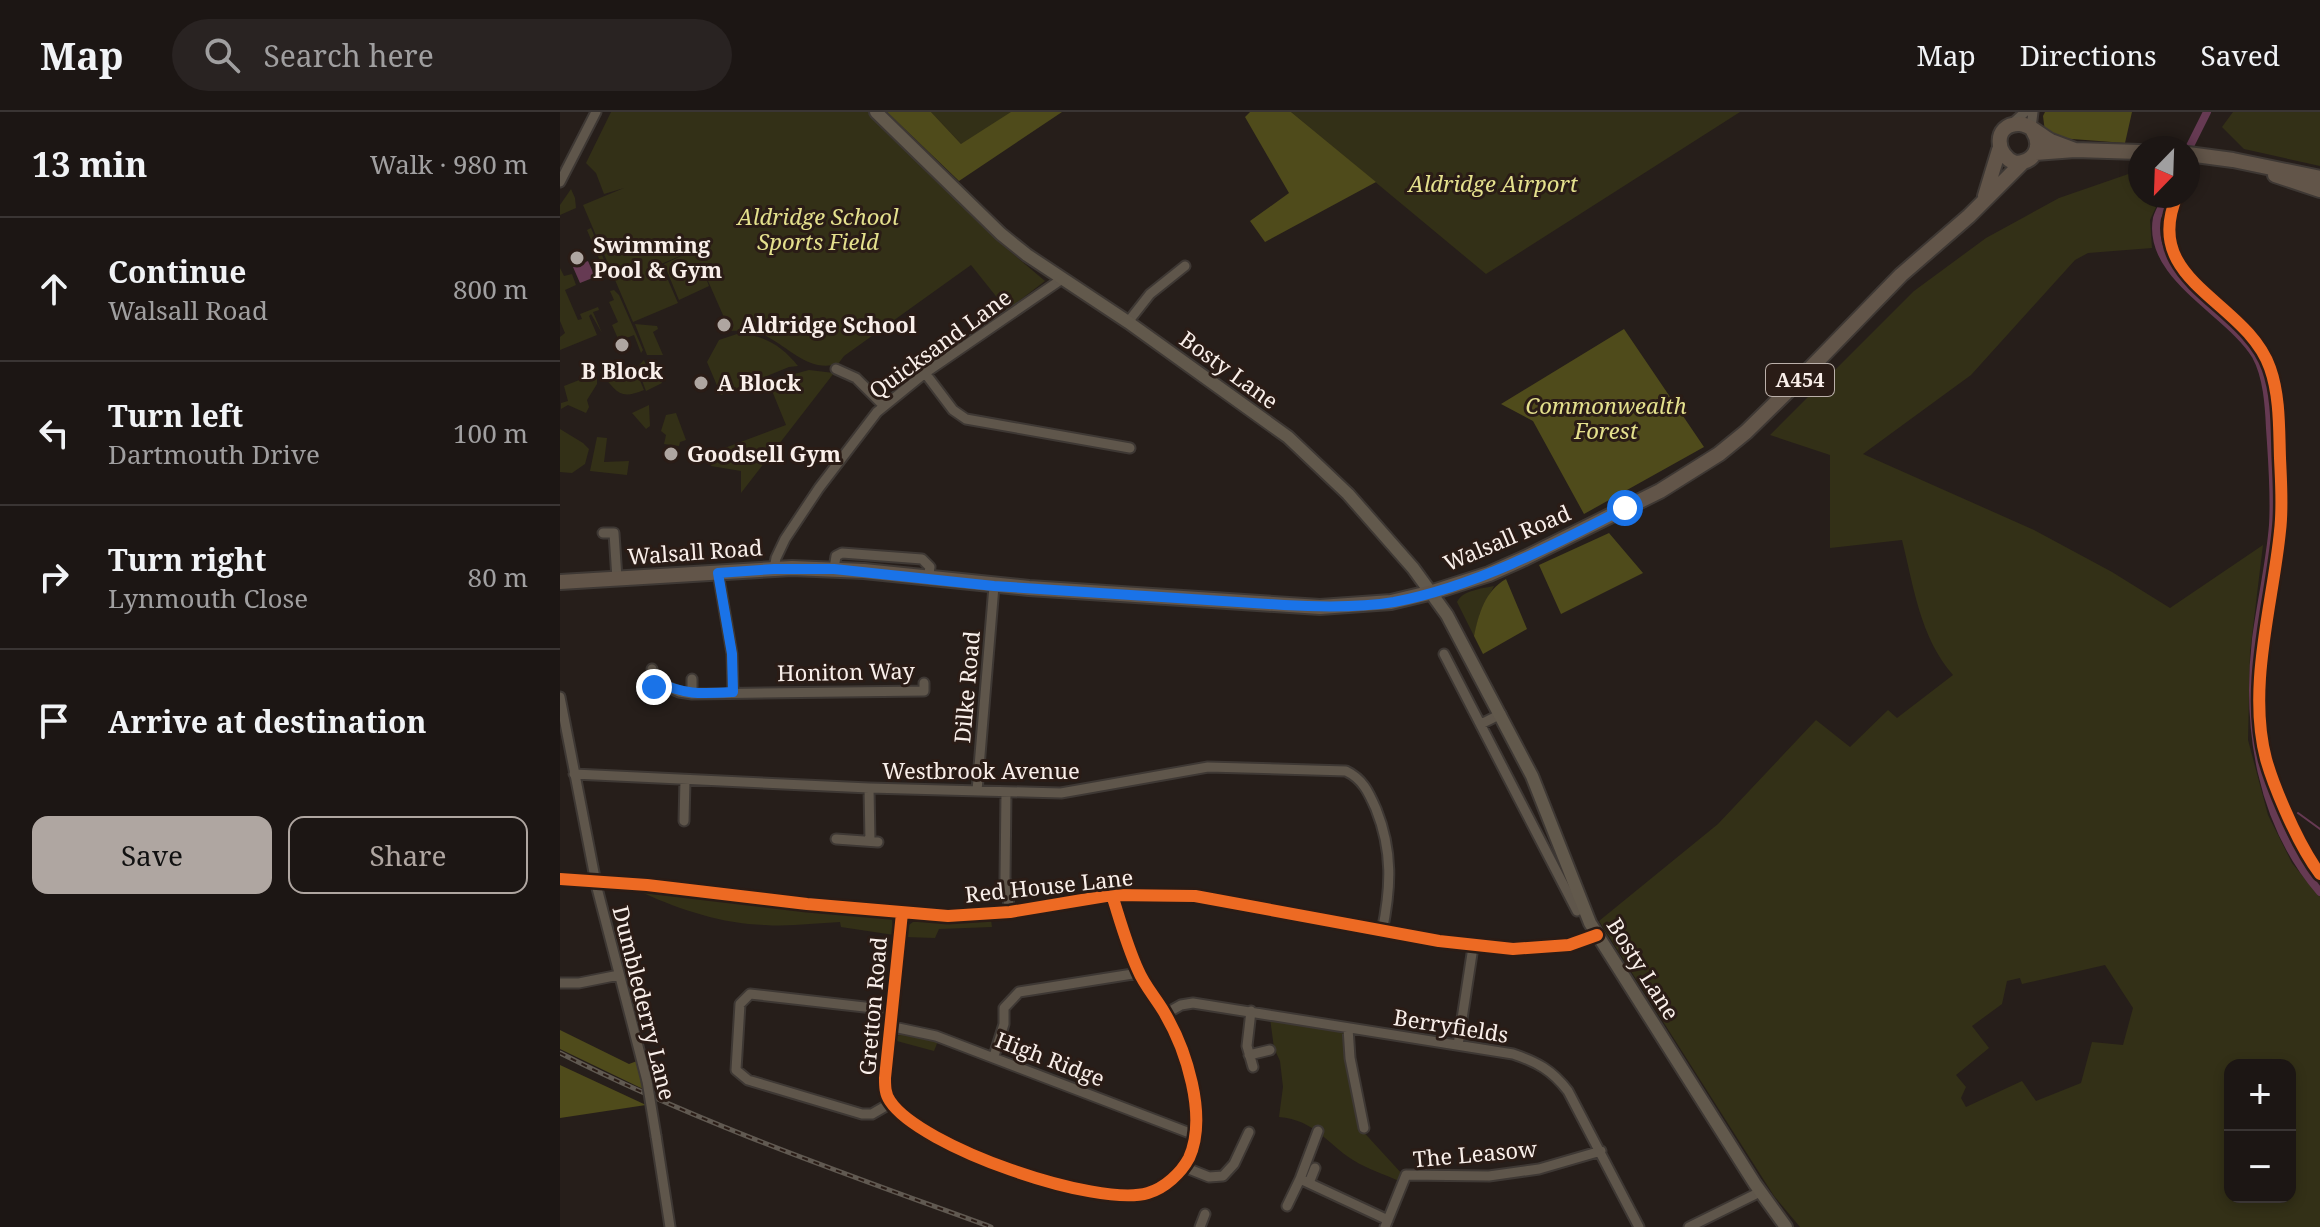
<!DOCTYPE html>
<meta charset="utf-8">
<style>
body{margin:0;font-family:"Noto Serif",serif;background:#292322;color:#f1f3f6}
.controls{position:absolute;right:24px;bottom:24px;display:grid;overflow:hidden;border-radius:16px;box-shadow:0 4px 12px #0003}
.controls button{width:72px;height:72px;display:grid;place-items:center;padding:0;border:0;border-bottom:2px solid #3a3534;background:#1c1614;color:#f1f3f6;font:40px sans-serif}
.compass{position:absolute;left:1568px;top:24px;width:72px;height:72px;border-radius:50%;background:#1c1614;box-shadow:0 4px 12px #0003;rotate:203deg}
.stop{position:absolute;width:24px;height:24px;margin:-18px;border:6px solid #1a73e8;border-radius:50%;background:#fff}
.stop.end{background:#1a73e8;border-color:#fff;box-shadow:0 2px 8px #0008}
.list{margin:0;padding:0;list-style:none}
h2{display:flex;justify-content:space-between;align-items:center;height:104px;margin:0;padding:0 32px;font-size:34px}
h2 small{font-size:26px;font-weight:400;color:#a09fa0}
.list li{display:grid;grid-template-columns:52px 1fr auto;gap:24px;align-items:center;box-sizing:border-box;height:144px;padding:0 32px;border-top:2px solid #3a3534}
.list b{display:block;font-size:30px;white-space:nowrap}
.list p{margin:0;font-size:26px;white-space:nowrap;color:#a09fa0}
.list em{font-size:26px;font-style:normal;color:#a09fa0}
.actions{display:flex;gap:16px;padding:24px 32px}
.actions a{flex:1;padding:18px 0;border:2px solid #afa6a1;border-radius:16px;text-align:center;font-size:28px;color:#afa6a1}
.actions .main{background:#afa6a1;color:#111}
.icon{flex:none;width:44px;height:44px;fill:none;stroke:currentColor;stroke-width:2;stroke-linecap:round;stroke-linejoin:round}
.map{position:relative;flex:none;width:1760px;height:1115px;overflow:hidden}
header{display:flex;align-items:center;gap:48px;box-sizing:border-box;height:112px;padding:0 40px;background:#1c1614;border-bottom:2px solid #3a3534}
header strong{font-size:38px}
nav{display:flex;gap:44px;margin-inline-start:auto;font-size:28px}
.search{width:560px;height:72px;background:#292322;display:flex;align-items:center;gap:20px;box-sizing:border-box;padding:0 28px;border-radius:44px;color:#a09fa0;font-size:30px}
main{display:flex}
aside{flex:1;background:#1c1614}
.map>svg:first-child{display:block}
.green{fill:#333017;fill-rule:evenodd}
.forest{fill:#4f4b1b}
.water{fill:#663a53}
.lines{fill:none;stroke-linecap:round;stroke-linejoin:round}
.stream{stroke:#663a53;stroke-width:2}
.canal{stroke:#663a53;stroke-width:8}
.minor-casing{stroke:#3e3834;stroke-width:13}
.secondary-casing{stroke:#3e3834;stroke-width:16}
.primary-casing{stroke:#3e3834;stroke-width:18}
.minor{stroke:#5f564b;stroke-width:9}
.secondary{stroke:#62594c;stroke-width:12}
.primary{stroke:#625549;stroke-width:14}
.rail-casing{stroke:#605951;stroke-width:5}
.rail{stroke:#2a1c16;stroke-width:2;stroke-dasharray:6;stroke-linecap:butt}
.minor-bridge-casing{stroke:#3e3834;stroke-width:13;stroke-linecap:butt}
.minor-bridge{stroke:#5f564b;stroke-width:9}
.cycleway-casing{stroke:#2a1c16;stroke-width:17}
.cycleway{stroke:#ed6a23;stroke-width:12}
.route{stroke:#1a73e8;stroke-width:10}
.poi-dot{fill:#afa6a1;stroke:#2a1c16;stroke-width:3}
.labels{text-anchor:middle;stroke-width:6;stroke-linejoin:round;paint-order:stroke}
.shield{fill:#2a1c16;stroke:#bbb0aa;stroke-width:2}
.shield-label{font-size:20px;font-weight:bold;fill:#f9efea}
.park-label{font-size:22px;font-style:italic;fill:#e4e08d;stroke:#2a1c16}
.poi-label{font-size:22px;font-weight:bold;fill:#f9efea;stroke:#2a1c16;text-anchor:start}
.street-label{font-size:22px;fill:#f9efea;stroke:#2a1c16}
</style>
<header>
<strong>Map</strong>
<div class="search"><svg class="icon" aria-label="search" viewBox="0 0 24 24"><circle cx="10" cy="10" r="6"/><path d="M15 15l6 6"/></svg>Search here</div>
<nav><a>Map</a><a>Directions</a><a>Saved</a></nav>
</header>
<main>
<aside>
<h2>13 min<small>Walk · 980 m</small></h2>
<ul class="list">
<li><svg class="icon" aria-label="ahead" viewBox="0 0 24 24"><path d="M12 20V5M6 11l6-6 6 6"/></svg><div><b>Continue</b><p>Walsall Road</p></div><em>800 m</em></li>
<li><svg class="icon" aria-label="left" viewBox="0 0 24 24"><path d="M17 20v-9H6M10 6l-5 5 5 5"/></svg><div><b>Turn left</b><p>Dartmouth Drive</p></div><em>100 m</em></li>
<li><svg class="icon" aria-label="right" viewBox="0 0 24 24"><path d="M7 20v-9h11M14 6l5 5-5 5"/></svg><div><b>Turn right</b><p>Lynmouth Close</p></div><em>80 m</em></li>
<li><svg class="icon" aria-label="arrive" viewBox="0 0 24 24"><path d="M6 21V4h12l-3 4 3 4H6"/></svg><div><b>Arrive at destination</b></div></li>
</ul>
<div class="actions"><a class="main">Save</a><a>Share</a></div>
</aside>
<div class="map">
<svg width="1760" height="1115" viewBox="0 0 1760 1115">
<rect width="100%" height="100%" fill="#261e1a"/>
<path class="green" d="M 51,0 L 310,0 L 439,130 L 485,169 L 447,198 L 411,153 L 284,244 L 278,252 C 249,260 232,238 208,225 C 198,219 182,218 170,219 L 141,153 L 149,174 L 119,188 L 104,152 L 134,138 L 101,152 L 107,166 L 102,168 L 108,168 L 118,191 L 73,210 L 23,93 L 64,76 L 44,82 L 36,61 L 26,51 Z
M 371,0 L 457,0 L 404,35 Z
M 731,0 L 1180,0 L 926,162 Z
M 1673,0 L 1760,0 L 1760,54 L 1684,37 L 1662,15 Z
M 1580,58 L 1580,84 L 1601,84 L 1590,108 L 1592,136 L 1528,141 L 1515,148 L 1411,263 L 1303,342 L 1474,418 L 1552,460 L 1610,496 L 1703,433 L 1690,540 L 1688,628 L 1708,703 L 1732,751 L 1760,785 L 1760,1115 L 1240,1115 L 1214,1084 L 1039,809 L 1158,712 L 1256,608 L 1290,635 L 1328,598 L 1337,606 L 1393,563 C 1360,525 1354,476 1342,428 L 1270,436 L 1270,343 L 1210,323 L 1354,179 L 1426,126 L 1499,86 ZM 1545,853 L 1573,896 L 1563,933 L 1532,930 L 1521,971 L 1476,989 L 1462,969 L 1406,995 L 1401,986 L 1406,975 L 1396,963 L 1429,936 L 1412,914 L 1442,892 L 1447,869 L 1460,866 L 1462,872 ZM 1730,953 L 1730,1085 L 1670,1085 L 1670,953 Z
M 11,77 L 15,86 L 16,96 L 0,103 L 0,93 Z
M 31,116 L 49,160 L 39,164 L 34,152 L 40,149 L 27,118 Z
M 0,156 L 4,164 L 12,162 L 16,173 L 5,178 L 18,208 L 22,207 L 20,202 L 38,195 L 39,198 L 33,200 L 42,221 L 31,202 L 29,204 L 37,223 L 0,238 L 0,225 L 5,221 L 0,209 Z
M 54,178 L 59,183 L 83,238 L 81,241 L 74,223 L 59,229 L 52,213 L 58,210 L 49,190 L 54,188 L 50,179 Z
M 75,212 L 97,214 L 98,217 L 93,220 L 103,243 L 87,243 Z
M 177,222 C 203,222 222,234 238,254 L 229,255 L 161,283 L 147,250 L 159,228 Z
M 84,248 L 93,270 L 100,267 L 102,271 L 86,279 L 77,255 Z
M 58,252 L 61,257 L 74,254 L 84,278 C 58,289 56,278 40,260 Z
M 249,258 L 274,261 L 181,381 L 181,359 L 151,354 L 154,340 L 226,313 L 208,269 Z
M 37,261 L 37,272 L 27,288 L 29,295 L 26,301 L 8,293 L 1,297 L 1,291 L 8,289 L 4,274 Z
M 89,293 L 90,314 L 86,317 L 72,301 Z
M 116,301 L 126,328 L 120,330 L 119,334 L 104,332 L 106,323 L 101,319 L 106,303 Z
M 0,317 L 23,331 L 29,337 L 25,352 L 12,361 L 0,360 Z
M 37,325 L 47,326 L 44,350 L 69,349 L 67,363 L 30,359 Z
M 934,474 L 920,501 L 914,524 L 897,490 C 903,478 921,477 934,474 Z
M 83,781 L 332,807 L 334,823 L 281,815 L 280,810 C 255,811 229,815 205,813 C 163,812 121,798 83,781 Z
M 431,808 L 432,815 L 379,817 L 375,826 L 345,825 L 346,815 L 353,810 Z
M 710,906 L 784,917 L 786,946 L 799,1015 L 843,1063 L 839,1069 C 824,1062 807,1057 793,1048 C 766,1031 755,1008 719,1005 L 723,975 L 720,949 L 714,936 Z
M 343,922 L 378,929 L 374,939 L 333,928 L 337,924 Z"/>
<path class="forest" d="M 327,0 L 371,0 L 401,32 L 451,0 L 502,0 L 399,69 Z
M 690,0 L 731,0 L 816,70 L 705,130 L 690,109 L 729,81 L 685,5 Z
M 1485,0 L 1572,0 L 1565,31 L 1499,26 L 1485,20 L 1483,4 Z
M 1064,217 L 1144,335 L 1024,402 L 973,309 L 941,292 Z
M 1049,421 L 1083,461 L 1001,502 L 979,453 Z
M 946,467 L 967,517 L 923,542 L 914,524 C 919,501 925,479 946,467 Z
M 0,918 L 69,952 L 77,949 L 83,977 L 0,937 Z
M 0,953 L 86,993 L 0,1006 Z"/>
<path class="water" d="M 28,149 L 35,165 L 20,171 L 13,155 Z"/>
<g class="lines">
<path class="stream" d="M 1738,701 L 1760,717"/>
<path class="canal" d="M 1628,38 L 1647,0
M 1608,84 C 1604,91 1599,99 1597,106 C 1586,165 1670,200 1696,244 C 1707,264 1709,293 1710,316 C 1712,347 1715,381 1713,413 C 1710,451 1701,489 1696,527 C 1686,615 1700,710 1760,780"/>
<g class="minor-casing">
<path id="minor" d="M 1452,12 L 1465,0
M 1471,16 L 1473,0
M 0,70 L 36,0
M 568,210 L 590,182 L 625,154
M 276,257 L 296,266 L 324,294
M 365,261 L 393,298 L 406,307 L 570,336
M 43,421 L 54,421 L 57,467
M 214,457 L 216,446 L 225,427 L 259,376 L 317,300 L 365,261 L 502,167
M 274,457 L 276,444 L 282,441 L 362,447 L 370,455 L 368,467
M 158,461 L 172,542 L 173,580
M 884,542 L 1017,799
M 92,557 L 94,575
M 132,567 L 132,582
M 94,569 L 119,580 L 132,582 L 364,579 L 364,571
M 0,585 L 37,776 L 87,969
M 921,612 L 941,602
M 14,662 L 309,676 L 501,681 L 648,655 L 786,659 C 803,667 809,681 816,697 C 833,739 831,776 822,820
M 309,676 L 310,729
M 417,679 L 434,474
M 446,680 L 445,766 L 450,800
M 124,709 L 125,668
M 276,727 L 318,730
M 0,767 L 87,773 L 247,792 L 388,804 L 450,800 L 552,783 L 635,784 L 879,829 L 953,837 L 1009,833 L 1037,823
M 342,801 L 325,966 C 325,974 325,982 330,989 C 360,1035 537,1096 588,1081 C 605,1076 621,1061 629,1046 C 648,1004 626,937 604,900 C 596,886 584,873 578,858 C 567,834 560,808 552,783
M 0,871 L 19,871 L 59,863
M 331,898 L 190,882 L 180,892 L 176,958 L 188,968 L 302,1002 L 312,1002 L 331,991
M 691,899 L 687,934 L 693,955
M 605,902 L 621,893 L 633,891 L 953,942 C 977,950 992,958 1008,979 L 1079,1115
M 329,914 L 376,924 L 635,1023
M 788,916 L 790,946 L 804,1016
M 898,933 L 913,835
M 689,943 L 710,938
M 434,944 L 444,912 L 444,896 L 459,880 L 579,861
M 758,1019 L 740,1067 L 828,1108
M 96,1024 L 110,1115
M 624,1055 L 649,1065 L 663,1064 L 674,1052 L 689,1020
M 749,1071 L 755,1056
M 727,1094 L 740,1067
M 640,1115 L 645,1102
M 825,1115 L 846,1063 L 929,1064 L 979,1057 L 1041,1039
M 1129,1115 L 1200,1080"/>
</g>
<g class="secondary-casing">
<path id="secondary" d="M 316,0 L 441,122 L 467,143 L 568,210 L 728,325 L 788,382 L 853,456 L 887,503 L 972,664 L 1030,811 L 1195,1072 L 1226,1115"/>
</g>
<g class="primary-casing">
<path id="primary" d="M 1473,19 C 1483,35 1474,51 1455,51 C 1435,43 1433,13 1458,12 C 1469,11 1481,24 1491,29 C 1499,32 1507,35 1515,38
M 1475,41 L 1515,38 L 1580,40
M 1628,42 L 1673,48 L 1760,66
M 1715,63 L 1760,78
M 1425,84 L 1439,38
M 0,470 L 232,456 L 304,459 L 469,476 L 760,495 L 831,490 L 873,480 L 929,462 L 965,446 L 1100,379 L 1159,342 L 1186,320 L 1237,270 L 1341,163 L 1409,104 L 1462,51"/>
</g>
<use href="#minor" class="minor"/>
<use href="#secondary" class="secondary"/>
<use href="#primary" class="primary"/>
<g class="rail-casing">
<path id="rail" d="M 0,941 C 138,1011 286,1062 431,1115"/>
</g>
<use href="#rail" class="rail"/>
<g class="minor-bridge-casing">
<path id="minor-bridge" d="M 87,969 L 96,1024"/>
</g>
<use href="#minor-bridge" class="minor-bridge"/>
<g class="cycleway-casing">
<path id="cycleway" d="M 1617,84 C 1580,170 1686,188 1710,256 C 1720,284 1719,317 1720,346 C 1721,370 1723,395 1720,419 C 1713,491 1687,575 1706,647 C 1711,665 1718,682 1725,698 C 1735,721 1745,742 1760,762
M 0,767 L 87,773 L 247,792 L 388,804 L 450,800 L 552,783 L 635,784 L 879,829 L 953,837 L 1009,833 L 1037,823
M 342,801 L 325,966 C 325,974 325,982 330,989 C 360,1035 537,1096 588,1081 C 605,1076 621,1061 629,1046 C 648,1004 626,937 604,900 C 596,886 584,873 578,858 C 567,834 560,808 552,783"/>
</g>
<use href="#cycleway" class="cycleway"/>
</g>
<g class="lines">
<path class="route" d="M 94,575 L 94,569 C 126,583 139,582 173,580 L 172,542 L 158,461 L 214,457 L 274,457 L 434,474 L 724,493 C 760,495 798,496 834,490 C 916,474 992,434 1065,396"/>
</g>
<g class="poi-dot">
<circle cx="17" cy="146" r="8"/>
<circle cx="164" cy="213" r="8"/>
<circle cx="62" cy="233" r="8"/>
<circle cx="141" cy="271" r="8"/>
<circle cx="111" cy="342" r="8"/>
</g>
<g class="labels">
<rect class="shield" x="1206" y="252" width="68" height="32" rx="6"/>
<g class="shield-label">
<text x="1240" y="275">A454</text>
</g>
<g class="park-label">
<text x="933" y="80">Aldridge Airport</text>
<text x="258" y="113">Aldridge School<tspan x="258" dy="25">Sports Field</tspan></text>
<text x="1046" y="302">Commonwealth<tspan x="1046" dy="25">Forest</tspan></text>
</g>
<g class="poi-label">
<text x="33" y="141">Swimming<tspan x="33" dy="25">Pool &amp; Gym</tspan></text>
<text x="180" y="221">Aldridge School</text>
<text x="62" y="267" text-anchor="middle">B Block</text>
<text x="157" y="279">A Block</text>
<text x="127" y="350">Goodsell Gym</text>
</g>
<g class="street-label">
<text transform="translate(380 232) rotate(-36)" y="8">Quicksand Lane</text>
<text transform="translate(669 258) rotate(36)" y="8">Bosty Lane</text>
<text transform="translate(947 426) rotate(-23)" y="8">Walsall Road</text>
<text transform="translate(135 440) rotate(-4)" y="8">Walsall Road</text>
<text transform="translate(286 560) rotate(-1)" y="8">Honiton Way</text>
<text transform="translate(407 575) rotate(-85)" y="8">Dilke Road</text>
<text x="421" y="667">Westbrook Avenue</text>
<text transform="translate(489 774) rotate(-6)" y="8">Red House Lane</text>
<text transform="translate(1083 857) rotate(58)" y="8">Bosty Lane</text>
<text transform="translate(84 891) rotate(76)" y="8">Dumblederry Lane</text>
<text transform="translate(313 894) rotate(-85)" y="8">Gretton Road</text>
<text transform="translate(891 914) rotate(9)" y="8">Berryfields</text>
<text transform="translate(490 947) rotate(21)" y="8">High Ridge</text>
<text transform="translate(915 1042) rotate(-5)" y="8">The Leasow</text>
</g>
</g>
</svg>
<div class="controls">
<button>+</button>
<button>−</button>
</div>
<svg class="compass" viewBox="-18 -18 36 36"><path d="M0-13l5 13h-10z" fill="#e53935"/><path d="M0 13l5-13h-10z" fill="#a09fa0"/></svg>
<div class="stop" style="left:1065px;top:396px"></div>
<div class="stop end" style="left:94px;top:575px"></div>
</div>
</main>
